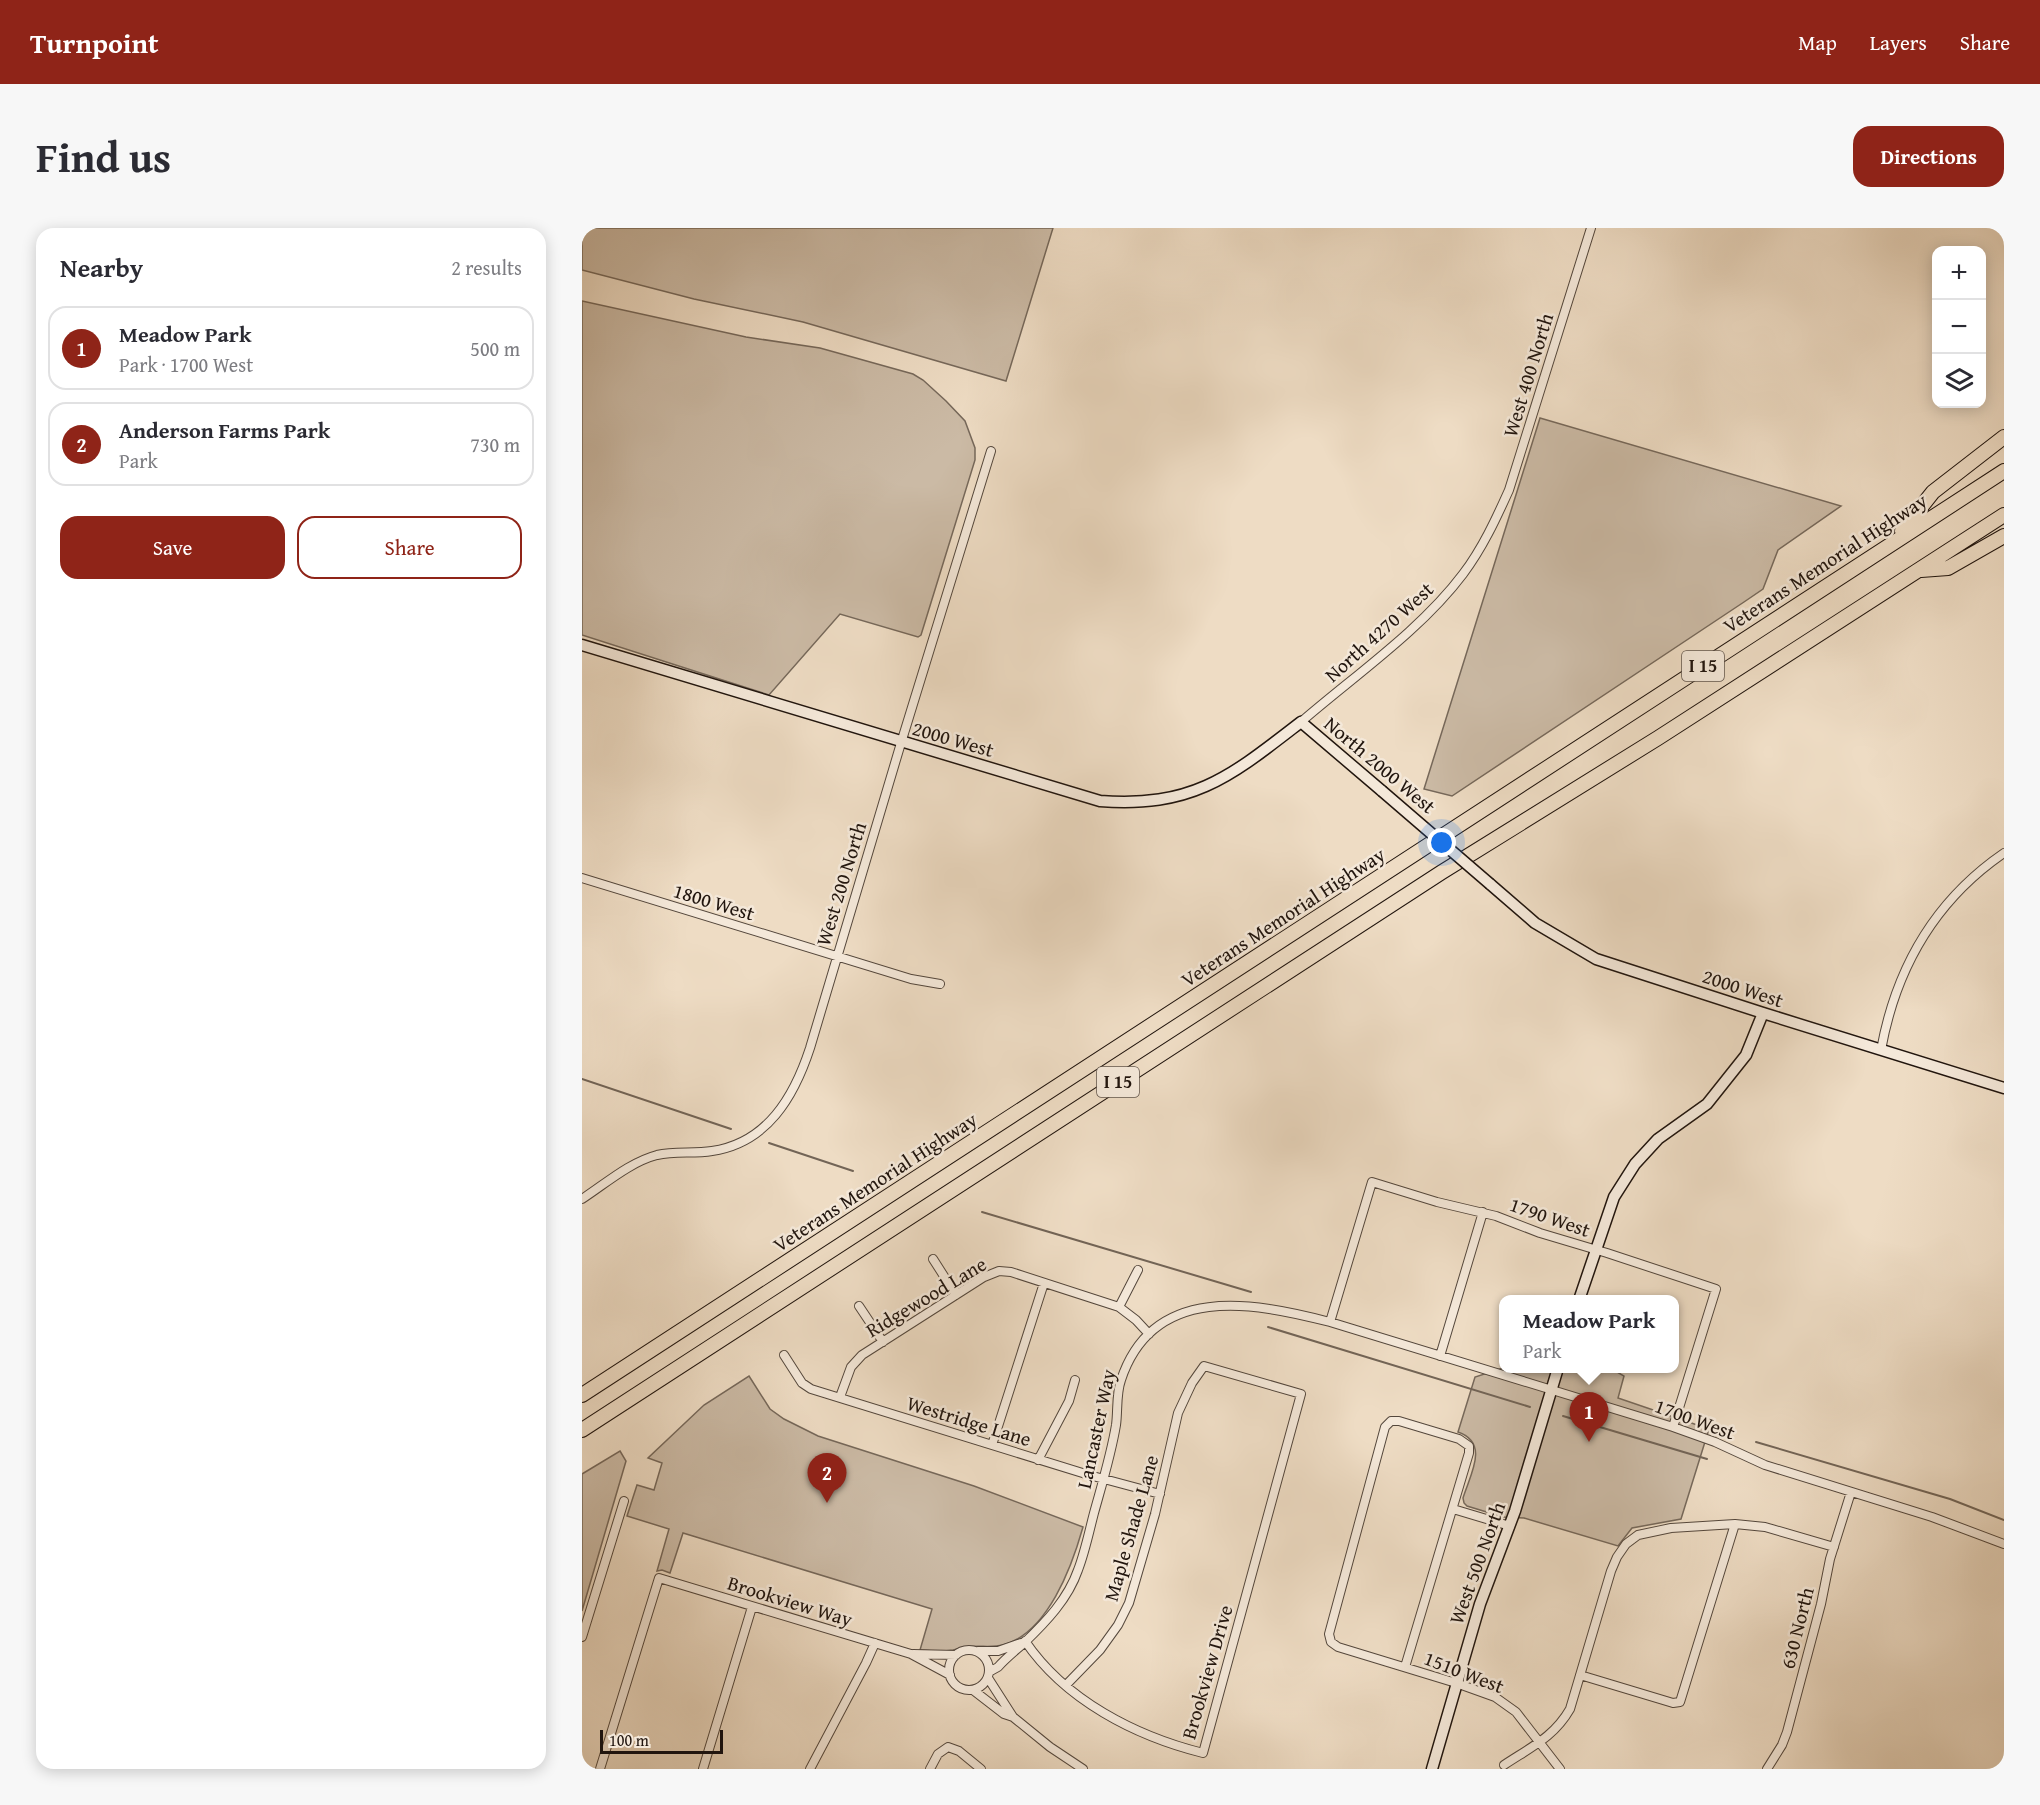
<!DOCTYPE html>
<meta charset="utf-8">
<style>
body{margin:0;font-family:"Gentium Book Plus",serif;background:#f7f7f7;color:#2b2b33}
.controls{position:absolute;right:18px;top:18px;display:grid;overflow:hidden;border-radius:12px;box-shadow:0 3px 15px #0003}
.controls button{width:54px;height:54px;display:grid;place-items:center;padding:0;border:0;border-bottom:2px solid #e1e1e2;background:#fff;color:#2b2b33;font:30px sans-serif}
.scale{position:absolute;left:18px;bottom:15px;width:123px;box-sizing:border-box;padding-left:6px;border:3px solid #21150e;border-top:0;font-size:16px;line-height:21px;white-space:nowrap;color:#21150e;-webkit-text-stroke:4px #f4e8d9;paint-order:stroke}
.you{position:absolute;left:860px;top:615px;width:21px;height:21px;margin:-15px;border:4px solid #fff;border-radius:50%;background:#1a73e8;box-shadow:0 0 0 9px #1a73e833}
.badge{display:grid;place-items:center;width:39px;height:39px;border-radius:50%;background:#8f2418;color:#fff;font-size:20px;font-weight:700}
.pin{position:absolute;translate:-50% -50px;filter:drop-shadow(0 2px 3px #0008)}
.pin::after{content:'';position:absolute;top:32px;width:21px;height:18px;background:inherit;clip-path:polygon(0 0,100% 0,50% 100%)}
.popup{position:absolute;left:917px;top:1067px;width:180px;height:78px;box-sizing:border-box;display:grid;place-content:center;border-radius:12px;background:#fff;filter:drop-shadow(0 2px 4px #0005);font-size:20px;white-space:nowrap;color:#7c7c81}
.popup b{font-size:22px;color:#2b2b33}
.popup::after{content:'';position:absolute;left:50%;top:100%;margin-left:-12px;border:12px solid transparent;border-top-color:#fff}
.list{margin:0;padding:0;list-style:none}
h2{display:flex;justify-content:space-between;align-items:center;height:78px;margin:0;padding:0 24px;font-size:26px}
h2 small{font-size:20px;font-weight:400;color:#7c7c81}
.list li{display:grid;grid-template-columns:39px 1fr auto;gap:18px;align-items:center;box-sizing:border-box;height:84px;margin:0 12px 12px;padding:0 12px;border:2px solid #e1e1e2;border-radius:18px}
.list b{display:block;font-size:22px;white-space:nowrap}
.list p{margin:0;font-size:20px;white-space:nowrap;color:#7c7c81}
.list em{font-size:20px;font-style:normal;color:#7c7c81}
.actions{display:flex;gap:12px;padding:18px 24px}
.actions a{flex:1;padding:14px 0;border:2px solid #8f2418;border-radius:18px;text-align:center;font-size:21px;color:#8f2418}
.actions .main{background:#8f2418;color:#fff}
.icon{flex:none;width:33px;height:33px;fill:none;stroke:currentColor;stroke-width:2;stroke-linecap:round;stroke-linejoin:round}
.map{position:relative;flex:none;width:1422px;height:1541px;overflow:hidden;border-radius:18px}
header{display:flex;align-items:center;gap:36px;box-sizing:border-box;height:84px;padding:0 30px;background:#8f2418;color:#fff}
header strong{font-size:28px}
nav{display:flex;gap:33px;margin-inline-start:auto;font-size:21px}
.intro{display:flex;align-items:center;justify-content:space-between;box-sizing:border-box;height:144px;padding:0 36px}
h1{margin:0;font-size:42px}
.button{padding:15px 27px;border-radius:18px;background:#8f2418;color:#fff;font-size:21px;font-weight:700}
main{display:flex;gap:36px;padding:0 36px}
aside{flex:1;background:#fff;border-radius:18px;box-shadow:0 3px 15px #0003}
.map>svg:first-child{display:block}
.green{fill:#cbbaa5;stroke:#76685a;stroke-width:1.5}
.lines{fill:none;stroke-linecap:round;stroke-linejoin:round}
.stream{stroke:#726456;stroke-width:2}
.street-casing{stroke:#54473c;stroke-width:10}
.secondary-casing{stroke:#21150e;stroke-width:13}
.highway-casing{stroke:#21150e;stroke-width:16}
.street{stroke:#f4e8d9;stroke-width:8}
.secondary{stroke:#f4e8d9;stroke-width:10}
.highway{stroke:#eedcc4;stroke-width:14}
.secondary-bridge-casing{stroke:#21150e;stroke-width:13;stroke-linecap:butt}
.secondary-bridge{stroke:#f4e8d9;stroke-width:10}
.labels{text-anchor:middle;stroke-width:5;stroke-linejoin:round;paint-order:stroke}
.shield{fill:#f4e8d9;stroke:#60544b;stroke-width:1.5}
.shield-label{font-size:18px;font-weight:bold;fill:#21150e}
.street-label{font-size:20px;fill:#21150e;stroke:#f4e8d9}
</style>
<header>
<strong>Turnpoint</strong>
<nav><a>Map</a><a>Layers</a><a>Share</a></nav>
</header>
<div class="intro"><h1>Find us</h1><a class="button">Directions</a></div>
<main>
<aside>
<h2>Nearby<small>2 results</small></h2>
<ul class="list">
<li><span class="badge">1</span><div><b>Meadow Park</b><p>Park · 1700 West</p></div><em>500 m</em></li>
<li><span class="badge">2</span><div><b>Anderson Farms Park</b><p>Park</p></div><em>730 m</em></li>
</ul>
<div class="actions"><a class="main">Save</a><a>Share</a></div>
</aside>
<div class="map">
<svg width="1422" height="1541" viewBox="0 0 1422 1541">
<rect width="100%" height="100%" fill="#eedcc4"/>
<filter id="stains"><feTurbulence type="fractalNoise" baseFrequency=".00333" numOctaves="4"/><feColorMatrix values="0 0 0 0 .2 0 0 0 0 .09 0 0 0 0 .02 0 0 0 .5 -.17"/></filter>
<radialGradient id="worn" r=".72"><stop offset=".6" stop-color="#630" stop-opacity="0"/><stop offset="1" stop-color="#630" stop-opacity=".3"/></radialGradient>
<path class="green" d="M 0,0 L 471,0 L 424,153 L 221,94 L 112,71 L 0,42 Z
M 0,73 L 164,109 L 238,120 L 331,146 L 341,152 L 364,173 L 383,193 L 393,220 L 393,232 L 339,407 L 336,409 L 258,386 L 187,467 L 0,407 Z
M 958,190 L 1259,278 L 1196,322 L 1181,361 L 1162,374 L 870,568 L 842,561 Z
M 921,1140 L 1030,1141 L 1042,1148 L 1036,1170 L 1127,1201 L 1099,1291 L 1050,1300 L 1036,1318 L 942,1290 L 921,1289 L 885,1278 L 882,1275 L 881,1270 C 888,1247 908,1215 876,1204 L 893,1149 Z
M 167,1148 L 188,1181 L 202,1191 L 236,1208 L 392,1258 L 501,1299 C 490,1338 466,1405 421,1417 C 409,1420 397,1417 384,1419 C 379,1419 375,1421 371,1422 C 360,1424 349,1423 338,1422 L 350,1381 L 101,1305 L 88,1345 L 80,1342 L 75,1343 L 87,1301 L 45,1288 L 55,1257 L 72,1262 L 80,1235 L 66,1230 L 122,1177 Z
M 38,1223 L 44,1233 L 0,1383 L 0,1246 Z"/>
<g class="lines">
<path class="stream" d="M 0,851 L 149,901
M 187,915 L 271,943
M 400,984 L 669,1064
M 686,1099 L 948,1179
M 981,1188 L 1125,1231
M 1174,1214 L 1368,1271 L 1422,1292"/>
<g class="street-casing">
<path id="street" d="M 719,494 C 772,448 839,402 881,346 C 900,321 914,291 927,262 L 1009,0
M 0,650 L 329,751 L 358,756
M 1299,822 C 1314,740 1352,673 1422,625
M 0,971 C 23,956 48,934 75,927 C 93,923 112,926 130,923 C 185,915 212,869 228,820 L 319,515 L 409,223
M 351,1031 L 374,1067
M 277,1078 L 301,1114
M 537,1079 L 556,1042
M 748,1094 L 790,954 L 855,974 L 914,988 L 958,1005 L 1025,1025 L 1134,1061 L 1091,1199
M 202,1127 L 220,1155 L 229,1161 L 507,1247 L 578,1266
M 858,1128 L 901,984
M 258,1169 L 269,1139 L 280,1127 L 402,1049 L 417,1043 L 429,1044 L 537,1079 L 554,1092 L 567,1106
M 410,1217 L 462,1055
M 456,1232 L 487,1173 L 493,1152
M 871,1281 L 928,1298
M 0,1409 L 42,1273
M 443,1413 C 483,1472 553,1508 621,1525 L 719,1166 L 622,1138 L 610,1155 L 596,1185 L 573,1286 L 547,1375 L 536,1397 L 518,1422 L 484,1457
M367 1442a20 20 0 1 1 40 0a20 20 0 1 1-40 0Z
M 396,1423 L 416,1423 L 439,1415
M 331,1426 L 374,1427
M 823,1439 L 887,1225 L 887,1218 L 877,1211 L 817,1193 L 809,1193 L 803,1199 L 747,1406 L 749,1414 L 756,1419 L 874,1455 L 913,1469 L 934,1484 L 978,1541
M 407,1444 L 416,1439 C 424,1430 433,1423 442,1415 C 464,1394 486,1371 496,1342 C 503,1324 507,1304 512,1285 C 520,1256 529,1227 534,1197 C 536,1183 534,1166 539,1152 C 571,1055 671,1074 748,1094 L 1091,1199 L 1133,1214 L 1183,1237 L 1350,1289 L 1422,1316
M 998,1447 L 1091,1475 L 1098,1474 L 1153,1296
M 406,1450 L 431,1489 L 468,1519 L 501,1541
M 391,1462 L 422,1486 L 431,1489
M 922,1537 C 949,1519 972,1509 988,1481 L 1029,1343 L 1035,1329 L 1044,1316 L 1056,1307 L 1089,1300 L 1153,1296 L 1183,1299 L 1252,1319
M 18,1541 L 77,1350 L 329,1426 L 368,1447
M 121,1541 L 170,1379
M 228,1541 L 284,1435 L 293,1415
M 348,1541 L 356,1526 L 366,1519 L 377,1523 L 399,1541
M 1185,1541 L 1200,1517 L 1205,1504 L 1239,1376 L 1248,1331 L 1269,1264"/>
</g>
<g class="secondary-casing">
<path id="secondary" d="M 0,417 L 518,573 C 612,580 649,548 719,494 L 800,563
M 908,656 L 953,695 L 1014,731 L 1181,785 L 1422,860
M 997,1072 L 1032,969 L 1053,936 L 1076,911 L 1125,876 L 1164,827 L 1181,785
M 850,1541 L 898,1376 L 933,1283 L 976,1140"/>
</g>
<g class="highway-casing">
<path id="highway" d="M 1320,303 L 1351,264 L 1422,209
M 1339,342 L 1366,340 L 1422,308
M 0,1167 L 1422,243
M 0,1202 L 860,644 L 1076,510 L 1422,287"/>
</g>
<use href="#street" class="street"/>
<use href="#secondary" class="secondary"/>
<use href="#highway" class="highway"/>
<g class="secondary-bridge-casing">
<path id="secondary-bridge" d="M 800,563 L 908,656"/>
</g>
<use href="#secondary-bridge" class="secondary-bridge"/>
</g>
<g class="labels">
<g class="shield">
<rect x="1100" y="423" width="42" height="30" rx="4.5"/>
<rect x="515" y="839" width="42" height="30" rx="4.5"/>
</g>
<g class="shield-label">
<text x="1121" y="444">I 15</text>
<text x="536" y="860">I 15</text>
</g>
<g class="street-label">
<text transform="translate(946 147) rotate(-73)" y="7">West 400 North</text>
<text transform="translate(1243 335) rotate(-33)" y="7">Veterans Memorial Highway</text>
<text transform="translate(797 404) rotate(-42)" y="7">North 4270 West</text>
<text transform="translate(371 511) rotate(16)" y="7">2000 West</text>
<text transform="translate(798 537) rotate(40)" y="7">North 2000 West</text>
<text transform="translate(259 656) rotate(-73)" y="7">West 200 North</text>
<text transform="translate(132 674) rotate(17)" y="7">1800 West</text>
<text transform="translate(701 689) rotate(-33)" y="7">Veterans Memorial Highway</text>
<text transform="translate(1161 760) rotate(18)" y="7">2000 West</text>
<text transform="translate(293 954) rotate(-33)" y="7">Veterans Memorial Highway</text>
<text transform="translate(968 989) rotate(19)" y="7">1790 West</text>
<text transform="translate(344 1069) rotate(-31)" y="7">Ridgewood Lane</text>
<text transform="translate(1113 1191) rotate(20)" y="7">1700 West</text>
<text transform="translate(387 1193) rotate(17)" y="7">Westridge Lane</text>
<text transform="translate(514 1201) rotate(-78)" y="7">Lancaster Way</text>
<text transform="translate(549 1300) rotate(-74)" y="7">Maple Shade Lane</text>
<text transform="translate(895 1335) rotate(-70)" y="7">West 500 North</text>
<text transform="translate(208 1373) rotate(17)" y="7">Brookview Way</text>
<text transform="translate(1215 1400) rotate(-76)" y="7">630 North</text>
<text transform="translate(625 1444) rotate(-74)" y="7">Brookview Drive</text>
<text transform="translate(882 1444) rotate(21)" y="7">1510 West</text>
</g>
</g>
<rect width="100%" height="100%" filter="url(#stains)"/>
<rect width="100%" height="100%" fill="url(#worn)"/>
</svg>
<div class="controls">
<button>+</button>
<button>−</button>
<button><svg class="icon" aria-label="layers" viewBox="0 0 24 24"><path d="M12 4l9 5-9 5-9-5zM3 14l9 5 9-5"/></svg></button>
</div>
<div class="scale">100 m</div>
<div class="you"></div>
<div class="pin badge" style="left:1007px;top:1214px">1</div>
<div class="popup"><b>Meadow Park</b>Park</div>
<div class="pin badge" style="left:245px;top:1275px">2</div>
</div>
</main>
